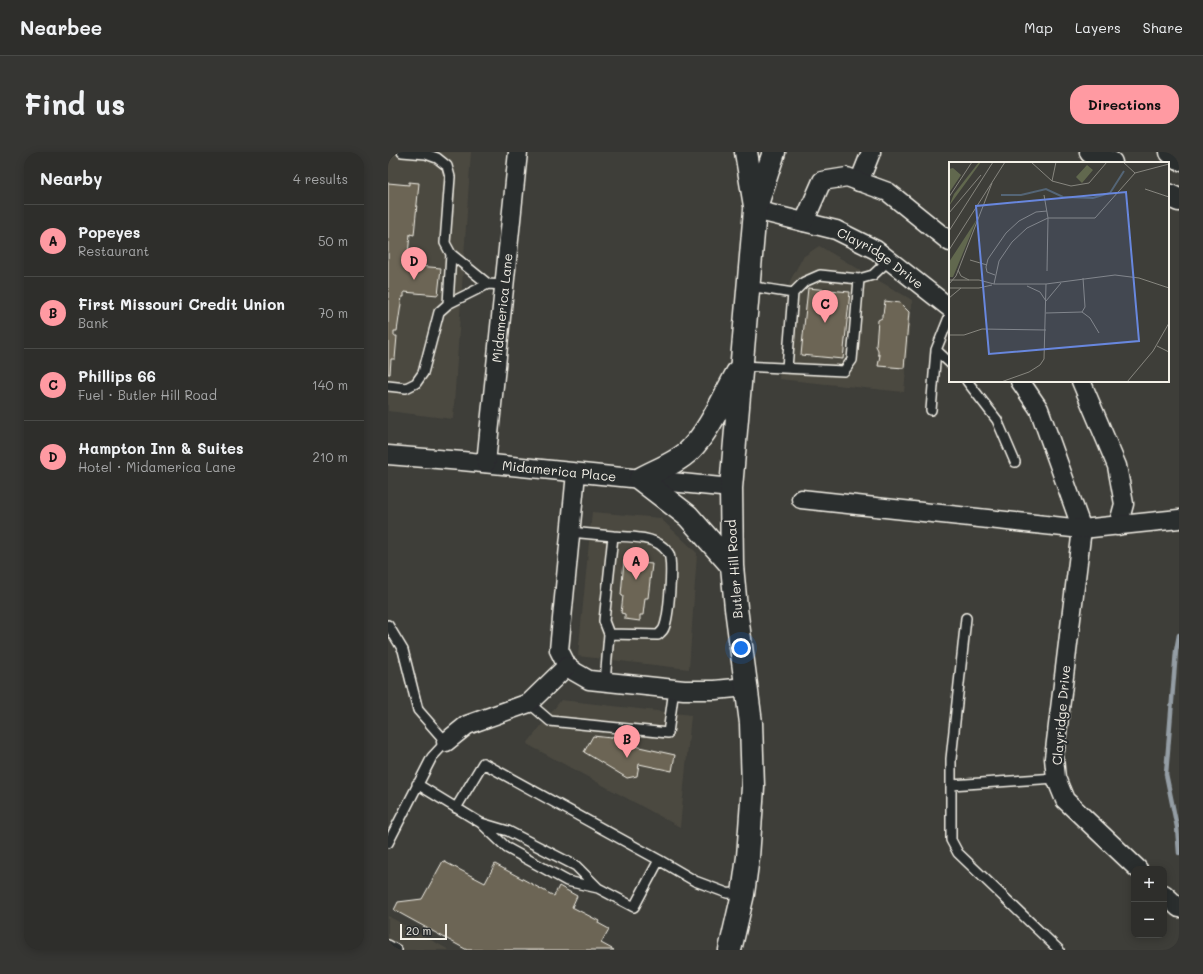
<!DOCTYPE html>
<meta charset="utf-8">
<style>
body{margin:0;font-family:Mali,sans-serif;background:#363633;color:#f1f3f6}
.controls{position:absolute;right:12px;bottom:12px;display:grid;overflow:hidden;border-radius:8px;box-shadow:0 2px 10px #0003}
.controls button{width:36px;height:36px;display:grid;place-items:center;padding:0;border:0;border-bottom:1px solid #494a47;background:#2e2e2b;color:#f1f3f6;font:20px sans-serif}
.scale{position:absolute;left:12px;bottom:10px;width:47px;box-sizing:border-box;padding-left:4px;border:2px solid #f4f1e8;border-top:0;font-size:11px;line-height:14px;white-space:nowrap;color:#f4f1e8;-webkit-text-stroke:3px #2a2d2e;paint-order:stroke}
.you{position:absolute;left:353px;top:496px;width:14px;height:14px;margin:-10px;border:3px solid #fff;border-radius:50%;background:#1a73e8;box-shadow:0 0 0 6px #1a73e833}
.badge{display:grid;place-items:center;width:26px;height:26px;border-radius:50%;background:#ff9aa2;color:#111;font-size:13px;font-weight:700}
.pin{position:absolute;translate:-50% -33px;filter:drop-shadow(0 1px 2px #0008)}
.pin::after{content:'';position:absolute;top:21px;width:14px;height:12px;background:inherit;clip-path:polygon(0 0,100% 0,50% 100%)}
.list{margin:0;padding:0;list-style:none}
h2{display:flex;justify-content:space-between;align-items:center;height:52px;margin:0;padding:0 16px;font-size:17px}
h2 small{font-size:13px;font-weight:400;color:#a7a8a9}
.list li{display:grid;grid-template-columns:26px 1fr auto;gap:12px;align-items:center;box-sizing:border-box;height:72px;padding:0 16px;border-top:1px solid #494a47}
.list b{display:block;font-size:15px;white-space:nowrap}
.list p{margin:0;font-size:13px;white-space:nowrap;color:#a7a8a9}
.list em{font-size:13px;font-style:normal;color:#a7a8a9}
.map{position:relative;flex:none;width:791px;height:798px;overflow:hidden;border-radius:16px}
header{display:flex;align-items:center;gap:24px;box-sizing:border-box;height:56px;padding:0 20px;background:#2e2e2b;border-bottom:1px solid #494a47}
header strong{font-size:19px}
nav{display:flex;gap:22px;margin-inline-start:auto;font-size:14px}
.intro{display:flex;align-items:center;justify-content:space-between;box-sizing:border-box;height:96px;padding:0 24px}
h1{margin:0;font-size:28px}
.button{padding:10px 18px;border-radius:16px;background:#ff9aa2;color:#111;font-size:14px;font-weight:700}
main{display:flex;gap:24px;padding:0 24px}
aside{flex:1;background:#2e2e2b;border-radius:16px;box-shadow:0 2px 10px #0003}
.map>svg:first-child{display:block}
.built{fill:#4c4a41}
.lines{fill:none;stroke-linecap:round;stroke-linejoin:round}
.stream{stroke:#949da4;stroke-width:4.5}
.building{fill:#6c6554;stroke:#f4f1e8}
.service-casing{stroke:#f4f1e8;stroke-width:12}
.minor-casing{stroke:#f4f1e8;stroke-width:21}
.secondary-casing{stroke:#f4f1e8;stroke-width:25}
.motorway-casing{stroke:#f4f1e8;stroke-width:25}
.service{stroke:#2a2d2e;stroke-width:9}
.minor{stroke:#2a2d2e;stroke-width:18}
.secondary{stroke:#2a2d2e;stroke-width:22}
.motorway{stroke:#2a2d2e;stroke-width:22}
.labels{text-anchor:middle;stroke-width:4;stroke-linejoin:round;paint-order:stroke}
.street-label{font-size:13px;fill:#f4f1e8;stroke:#2a2d2e}
.inset-river{fill:none;stroke:#546576;stroke-width:2}
.inset-road{fill:none;stroke:#87867f;stroke-width:1}
.view{fill:#6887de;fill-opacity:0.15;stroke:#6887de;stroke-width:2}
.inset-edge{fill:none;stroke:#f4f1e8;stroke-width:2}
</style>
<header>
<strong>Nearbee</strong>
<nav><a>Map</a><a>Layers</a><a>Share</a></nav>
</header>
<div class="intro"><h1>Find us</h1><a class="button">Directions</a></div>
<main>
<aside>
<h2>Nearby<small>4 results</small></h2>
<ul class="list">
<li><span class="badge">A</span><div><b>Popeyes</b><p>Restaurant</p></div><em>50 m</em></li>
<li><span class="badge">B</span><div><b>First Missouri Credit Union</b><p>Bank</p></div><em>70 m</em></li>
<li><span class="badge">C</span><div><b>Phillips 66</b><p>Fuel · Butler Hill Road</p></div><em>140 m</em></li>
<li><span class="badge">D</span><div><b>Hampton Inn &amp; Suites</b><p>Hotel · Midamerica Lane</p></div><em>210 m</em></li>
</ul>
</aside>
<div class="map">
<svg width="791" height="798" viewBox="0 0 791 798">
<rect width="100%" height="100%" fill="#3e3e39"/>
<filter id="ink" filterUnits="userSpaceOnUse"><feTurbulence type="fractalNoise" baseFrequency=".025" numOctaves="2"/><feDisplacementMap in="SourceGraphic" scale="8" xChannelSelector="R" yChannelSelector="G"/><feConvolveMatrix kernelMatrix="1 2 1 2 8 2 1 2 1" color-interpolation-filters="sRGB"/></filter>
<g filter="url(#ink)">
<path class="built" d="M 0,0 L 83,0 L 65,267 L 0,259 Z
M 431,94 L 524,148 L 516,240 L 391,227 L 402,129 L 415,105 Z
M 204,360 L 272,366 L 309,401 L 301,517 L 190,504 Z
M 173,548 L 303,563 L 292,675 L 139,592 Z
M 0,764 L 61,798 L 0,798 Z"/>
<g class="lines">
<path class="stream" d="M 791,483 L 788,499 L 778,622 L 789,675 L 791,701"/>
</g>
<path class="building" d="M 21,30 L 31,31 L 26,83 L 22,82 L 19,113 L 53,116 L 50,143 L 16,140 L 16,145 L 14,145 L 9,179 L 6,179 L 6,184 L 9,184 L 7,207 L 3,207 L 2,222 L 0,222 L 0,31 L 21,33 Z
M 420,136 L 462,140 L 455,207 L 413,203 Z
M 497,149 L 512,151 L 521,160 L 516,216 L 490,214 L 492,203 L 490,203 L 490,198 L 488,194 L 490,168 L 494,166 L 494,162 L 495,162 Z
M 236,409 L 264,412 L 260,446 L 257,446 L 255,463 L 252,463 L 252,469 L 237,467 L 237,462 L 233,461 L 235,444 L 233,443 Z
M 205,584 L 223,586 L 224,584 L 242,593 L 287,603 L 284,619 L 251,612 L 249,624 L 239,626 L 196,600 Z
M 55,709 L 97,731 L 107,712 L 166,744 L 171,734 L 189,744 L 184,755 L 211,769 L 210,771 L 221,777 L 213,791 L 226,798 L 79,798 L 6,758 L 10,750 L 34,747 Z"/>
<g class="lines">
<g class="service-casing">
<path id="service" d="M 14,0 L 38,2 L 49,6 L 59,14 L 62,25 L 57,91 L 63,102 L 100,132
M 360,134 L 405,141 L 416,130 L 432,123 L 471,127
M 60,152 L 100,132 L 116,133
M 548,198 L 562,211
M 353,214 L 456,219 L 464,208 L 471,127 L 485,123 L 501,108
M 399,216 L 405,141
M 579,229 L 609,268 L 627,310
M 0,234 L 18,236 L 28,231 L 35,221 L 51,160 L 60,152 L 63,102
M 543,258 L 548,198 L 562,163
M 182,380 L 225,384
M 0,473 L 15,498 L 30,558 L 58,590 L 44,605 L 0,691
M 217,530 L 221,482 L 216,469 L 225,384 C 240,385 263,384 275,395 C 277,397 280,400 281,402 C 285,413 281,465 276,476 C 275,479 272,481 270,483 L 221,482
M 141,551 L 162,569 L 280,581 L 286,537
M 668,626 L 563,633 L 563,688 L 570,701 L 671,798
M 29,632 L 93,671 L 120,679 L 188,714 L 210,736 L 246,755 L 271,708 L 307,729 L 339,741 L 355,742
M 563,633 L 563,607 L 578,466
M 68,656 L 95,611 L 271,708
M 94,672 L 119,696 L 179,729 L 210,736
M 0,793 L 9,798"/>
</g>
<g class="minor-casing">
<g id="minor">
<path d="M 471,30 L 483,0"/>
<path id="s1" d="M 367,58 L 448,78 L 488,98 L 562,156"/>
<path d="M 416,70 L 434,29 L 459,25 L 500,40 L 562,90"/>
<path d="M 632,229 L 651,257 L 694,377 L 666,606 L 668,626 L 677,648 L 750,717"/>
<path d="M 693,229 L 729,314 L 736,352 L 730,374"/>
<path id="s2" d="M 0,303 L 74,309 L 343,336"/>
<path id="s3" d="M 98,311 L 130,0"/>
<path d="M 188,321 L 171,498 L 179,514 L 187,520 L 201,528 L 296,538 L 327,538 L 358,535"/>
<path d="M 413,347 L 694,377 L 791,367"/>
<path d="M 58,590 L 79,573 L 141,551 L 179,514"/>
<path d="M 776,742 L 791,756"/>
</g>
</g>
<g class="secondary-casing">
<path id="secondary" d="M 358,0 L 367,54
M 344,414 L 300,364 L 252,327 C 268,318 289,311 302,298 C 322,278 335,246 349,221
M 342,798 L 355,742 L 360,705 L 365,635 L 363,571 L 348,456 L 344,414 L 343,336 L 367,58 L 386,0"/>
</g>
<g class="motorway-casing">
<path id="motorway" d="M 703,0 L 723,11
M 783,0 L 791,7
M 780,43 L 791,48"/>
</g>
<use href="#service" class="service"/>
<use href="#minor" class="minor"/>
<use href="#secondary" class="secondary"/>
<use href="#motorway" class="motorway"/>
</g>
</g>
<g class="labels">
<g class="street-label">
<text dy="5" stroke="none"><textPath href="#s1" startOffset="136">Clayridge Drive</textPath></text>
<text dy="5" stroke="none"><textPath href="#s3" startOffset="156">Midamerica Lane</textPath></text>
<text dy="5" stroke="none"><textPath href="#s2" startOffset="172">Midamerica Place</textPath></text>
<text transform="translate(346 417) rotate(-94)" y="5">Butler Hill Road</text>
<text transform="translate(673 563) rotate(-85)" y="5">Clayridge Drive</text>
</g>
</g>
<g transform="translate(561 10)">
<rect width="220" height="220" fill="#3e3e39"/>
<path d="M 30,0 L 32,0 L 0,44 L 5,32 ZM 138,3 L 144,8 L 133,21 L 127,15 ZM 4,6 L 12,13 L 0,31 L 0,7 ZM 28,57 L 4,115 L 0,115 L 0,100 Z" fill="#61684e"/>
<path class="inset-river" d="M 52,33 L 72,33 L 97,27 L 114,35 L 144,36 L 161,31 L 175,9"/>
<path class="inset-road" d="M 82,0 L 103,19 L 122,24 L 140,21 L 158,0M 174,0 L 186,11M 103,19 L 107,0M 196,27 L 220,35M 95,33 L 99,56 L 98,109M 0,35 L 23,0M 0,51 L 32,13M 0,69 L 44,0M 0,88 L 56,0M 21,98 L 38,103M 9,108 L 12,114 L 20,118M 46,113 L 38,110 L 37,105 L 39,97 L 57,71 L 70,59 L 87,50 L 98,49M 0,118 L 30,118 L 45,122 L 97,122 L 166,113 L 190,116 L 220,126M 0,122 L 7,114 L 43,21M 45,122 L 50,99 L 63,80 L 78,66 L 99,56 L 146,56 L 186,11 L 220,2M 78,124 L 91,130 L 97,139 L 112,121M 0,126 L 30,126 L 43,123M 0,136 L 12,126M 133,150 L 141,156 L 150,171M 97,151 L 133,150 L 136,145 L 134,116M 0,173 L 15,173 L 33,167 L 97,168M 208,184 L 220,190M 52,220 L 80,210 L 91,203 L 95,197 L 97,122M 178,220 L 204,189 L 220,161"/>
<path class="view" d="M 177,30 L 190,179 L 40,192 L 27,44 Z"/>
<rect width="220" height="220" class="inset-edge"/>
</g>
</svg>
<div class="controls">
<button>+</button>
<button>−</button>
</div>
<div class="scale">20 m</div>
<div class="you"></div>
<div class="pin badge" style="left:248px;top:428px">A</div>
<div class="pin badge" style="left:239px;top:606px">B</div>
<div class="pin badge" style="left:437px;top:171px">C</div>
<div class="pin badge" style="left:26px;top:128px">D</div>
</div>
</main>
